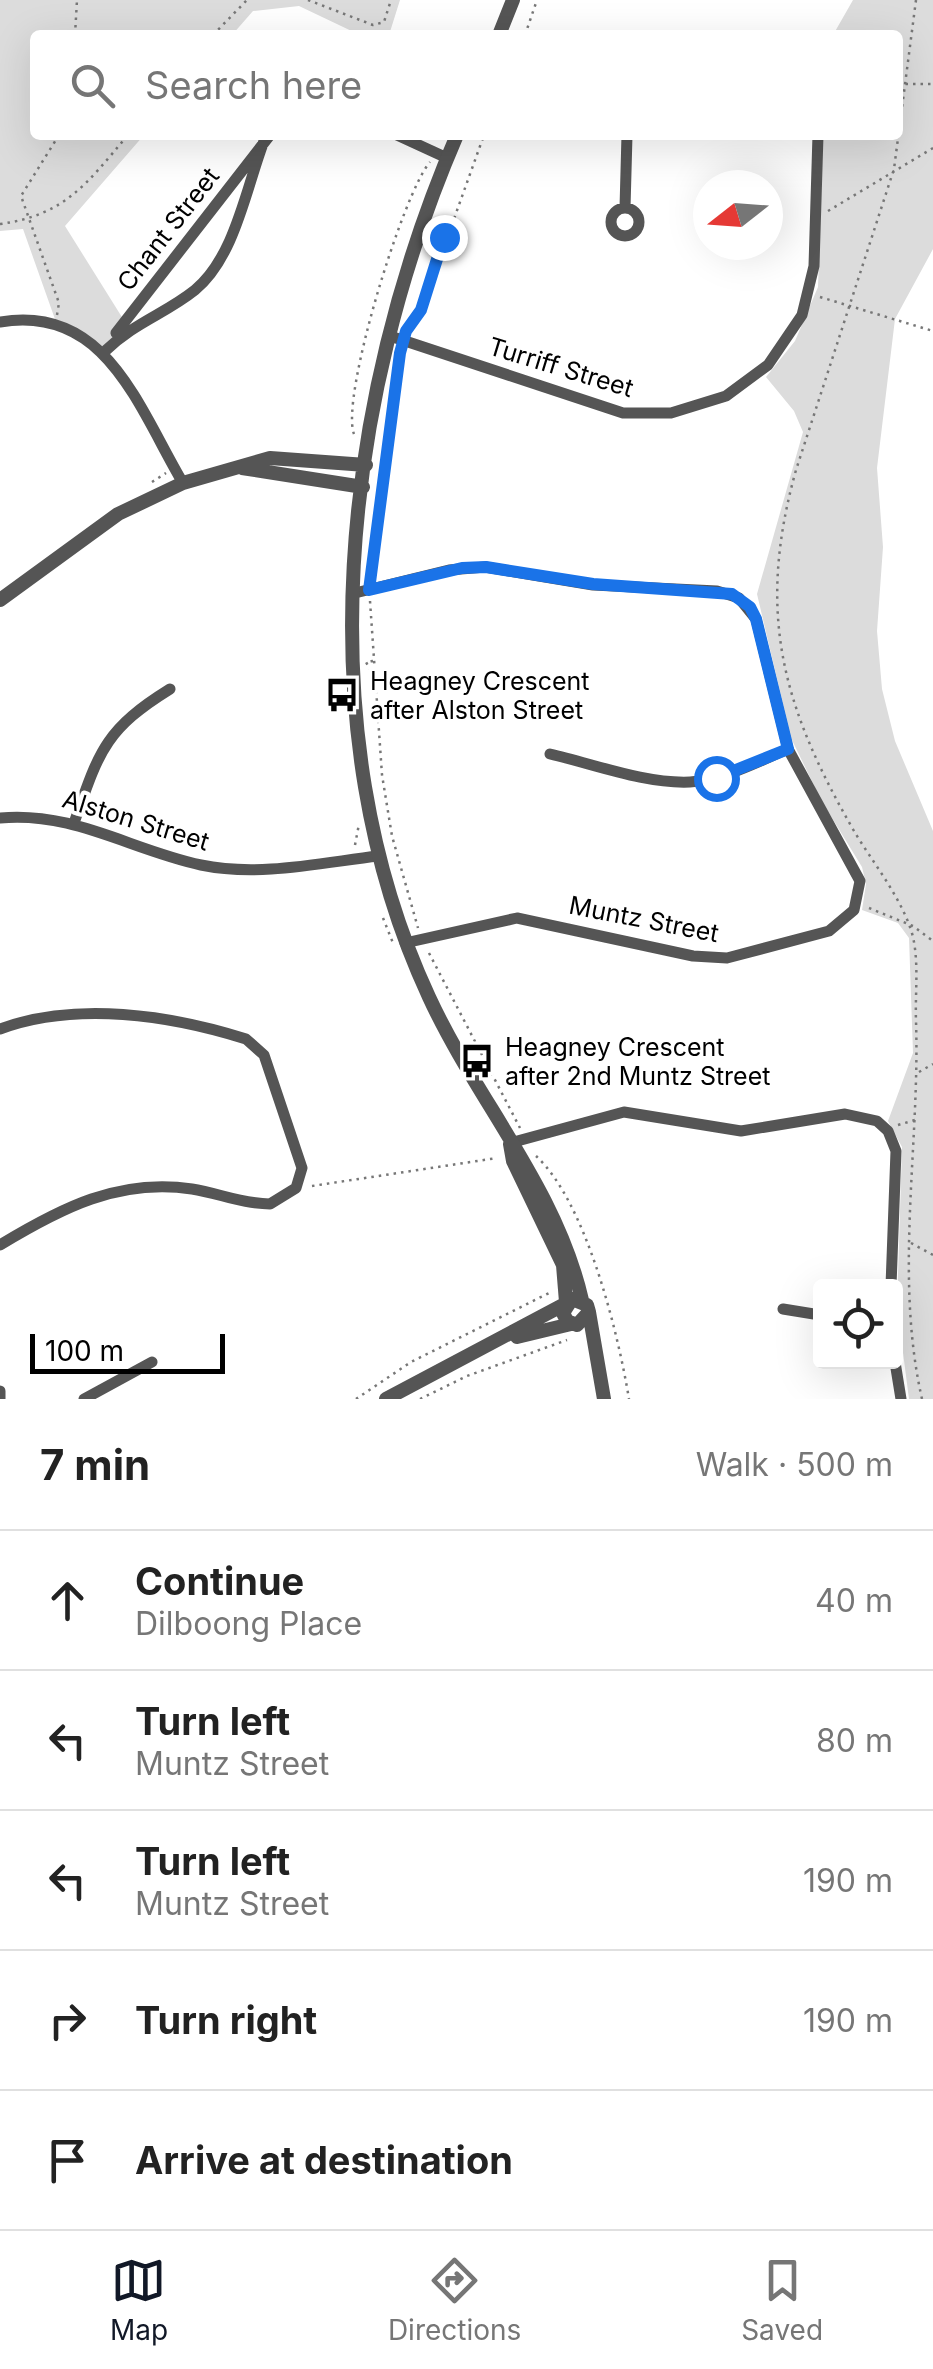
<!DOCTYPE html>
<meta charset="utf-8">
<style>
body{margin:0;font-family:Inter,sans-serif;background:#f2f2f2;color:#222}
.controls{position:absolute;right:30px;bottom:30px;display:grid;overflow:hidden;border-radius:10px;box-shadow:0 10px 40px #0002}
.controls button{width:90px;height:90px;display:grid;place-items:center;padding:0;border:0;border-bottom:2px solid #e0e0e0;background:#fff;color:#222;font:50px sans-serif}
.compass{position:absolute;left:693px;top:170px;width:90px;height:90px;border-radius:50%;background:#fff;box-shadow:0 10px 40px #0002;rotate:253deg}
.scale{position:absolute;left:30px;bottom:25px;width:195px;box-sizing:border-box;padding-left:10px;border:5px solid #000;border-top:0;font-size:28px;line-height:35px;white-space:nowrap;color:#000;-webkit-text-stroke:8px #fff;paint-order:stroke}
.stop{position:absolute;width:30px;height:30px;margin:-22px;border:8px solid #1a73e8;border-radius:50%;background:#fff}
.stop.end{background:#1a73e8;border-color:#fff;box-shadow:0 2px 10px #0008}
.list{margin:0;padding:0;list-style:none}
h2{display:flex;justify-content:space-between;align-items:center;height:130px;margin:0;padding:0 40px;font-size:42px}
h2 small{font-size:32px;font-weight:400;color:#767676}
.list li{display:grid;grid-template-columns:65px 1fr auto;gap:30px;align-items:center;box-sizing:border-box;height:140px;padding:0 40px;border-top:2px solid #e0e0e0}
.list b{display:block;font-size:38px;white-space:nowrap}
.list p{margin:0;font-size:32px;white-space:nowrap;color:#767676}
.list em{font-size:32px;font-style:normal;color:#767676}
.icon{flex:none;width:55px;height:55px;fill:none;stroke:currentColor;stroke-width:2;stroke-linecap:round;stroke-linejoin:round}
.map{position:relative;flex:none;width:933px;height:1399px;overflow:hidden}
.search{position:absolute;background:#fff;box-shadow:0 10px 40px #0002;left:30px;right:30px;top:30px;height:110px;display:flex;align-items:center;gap:25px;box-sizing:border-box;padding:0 35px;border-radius:10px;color:#767676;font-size:38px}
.sheet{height:830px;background:#fff}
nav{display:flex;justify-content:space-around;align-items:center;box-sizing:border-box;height:140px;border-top:2px solid #e0e0e0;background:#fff;font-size:28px;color:#767676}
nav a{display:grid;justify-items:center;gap:5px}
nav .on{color:#111827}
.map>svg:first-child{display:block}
.green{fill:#dcdcdc}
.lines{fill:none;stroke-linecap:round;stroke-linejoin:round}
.path{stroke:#777;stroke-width:2.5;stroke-dasharray:2.5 5;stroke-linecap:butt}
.minor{stroke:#555;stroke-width:11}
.tertiary{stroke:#555;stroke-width:14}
.route{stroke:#1a73e8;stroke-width:12}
.labels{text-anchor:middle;stroke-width:8;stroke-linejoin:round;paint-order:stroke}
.street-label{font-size:25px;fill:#000;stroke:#fff}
.poi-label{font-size:25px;fill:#000;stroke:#fff;text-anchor:start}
</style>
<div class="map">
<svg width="933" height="1399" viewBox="0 0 933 1399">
<rect width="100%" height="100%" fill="#fff"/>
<path class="green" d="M 0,0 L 400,0 L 389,35 L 360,35 L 299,6 L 253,11 L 232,35 L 35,35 L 35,135 L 144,135 L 65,226 L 125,322 L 104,352 L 56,322 L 23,229 L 0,231 Z
M 853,0 L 933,0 L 933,249 L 895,319 L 877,468 L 883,547 L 877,631 L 882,689 L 895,741 L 933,831 L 933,1399 L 909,1399 L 897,1306 L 902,1147 L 888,1121 L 913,1053 L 909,938 L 898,923 L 862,910 L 866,884 L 862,867 L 821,800 L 791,738 L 757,594 L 803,432 L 794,411 L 766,377 L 795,341 L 818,287 L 823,135 L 898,135 L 898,35 L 833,35 Z"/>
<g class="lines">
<path class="path" d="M 308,0 L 373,25 L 384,22 L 391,0
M 916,0 L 894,169 L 796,470 C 756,613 782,706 854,831 C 873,863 904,901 913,937 C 919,964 915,994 916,1021 C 920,1146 894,1275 922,1399
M 75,35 L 77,0
M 213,35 L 247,0
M 525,35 L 537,0
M 898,84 L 933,84
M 828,211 L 933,148
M 0,224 C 66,215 87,183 128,135
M 820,297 L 933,331
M 57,315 L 59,303 L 21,196 L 59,135
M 408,328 L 421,311 L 484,135
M 354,434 C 340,398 403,193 430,162
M 152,482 L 166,473
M 370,578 L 401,354
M 370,601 L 382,775 L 392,836 L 418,928
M 373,661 L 366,662 L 373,675
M 355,845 L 359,824
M 869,908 L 913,926 L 933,941
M 383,918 L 393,943
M 429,953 L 520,1128
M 919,1072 L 933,1064
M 898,1125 L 915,1120
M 536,1156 C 586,1202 618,1332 629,1399
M 312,1186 L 497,1158
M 911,1243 L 933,1255
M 356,1399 L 411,1362 L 551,1292
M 420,1399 L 467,1376 L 567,1340"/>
<path class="minor" d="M 397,135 L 447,158
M 625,208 L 627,135
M611 222a14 14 0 1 1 28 0a14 14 0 1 1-28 0Z
M 0,322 C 106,304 138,407 183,483
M 116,333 L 270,135
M 390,336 L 623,413 L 671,413 L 726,396 L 768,365 L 802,315 L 814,266 L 818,135
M 104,352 C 135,322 165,314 195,290 C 235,257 246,188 264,141
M 355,593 L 449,570 L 485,567 L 593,585 L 717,591 L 739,598 L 756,619 L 788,749 L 860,881 L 854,910 L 829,931 L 727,958 L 693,956 L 517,918 L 405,943
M 550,754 C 594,764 645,784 690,782 C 724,780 757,762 788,749
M 0,818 C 73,811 131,850 201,865 C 259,877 320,863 378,856
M 74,823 C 99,752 104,730 170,689
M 0,1029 C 76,1001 170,1015 246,1039 L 264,1055 L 302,1168 L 296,1188 L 270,1204 C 243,1204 218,1193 192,1189 C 119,1178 61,1208 0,1245
M 510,1143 L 624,1112 L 741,1131 L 845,1114 L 877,1121 L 888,1131 L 896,1151 L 891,1286
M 783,1309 L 820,1315
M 895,1362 L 901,1399
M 0,1391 L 0,1399
M 84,1399 L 152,1362"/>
<path class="tertiary" d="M 499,35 L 513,0
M 457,135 C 343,399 305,731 429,997 C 477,1101 556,1187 582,1300
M 242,468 L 363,487
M 0,600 L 118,514 L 183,483 L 270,458 L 366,465
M 510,1144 L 513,1161 L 563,1265 L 566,1302
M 589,1312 L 577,1325 L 567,1321 L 563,1313 L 572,1299 L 587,1305 L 589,1312 L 604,1399
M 517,1337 L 571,1324
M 386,1399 L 565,1304"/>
</g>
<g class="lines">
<path class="route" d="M 444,237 L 421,310 L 406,331 L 400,353 L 369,590 L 462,568 L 486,567 L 593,584 L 732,594 L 750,607 L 756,619 L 788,749 L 716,778"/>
</g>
<defs>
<g id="bus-bare" transform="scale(2.7)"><path d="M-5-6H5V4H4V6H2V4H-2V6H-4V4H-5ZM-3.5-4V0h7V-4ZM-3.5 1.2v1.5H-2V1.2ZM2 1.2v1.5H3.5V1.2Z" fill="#000" stroke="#fff" stroke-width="2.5" paint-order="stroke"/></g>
</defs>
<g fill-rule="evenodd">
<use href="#bus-bare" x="342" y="695"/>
<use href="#bus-bare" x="477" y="1061"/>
</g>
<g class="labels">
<g class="street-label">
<text transform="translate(168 229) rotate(-52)" y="9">Chant Street</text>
<text transform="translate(561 367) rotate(17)" y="9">Turriff Street</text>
<text transform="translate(136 820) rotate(17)" y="9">Alston Street</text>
<text transform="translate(644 919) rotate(11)" y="9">Muntz Street</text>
</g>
<g class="poi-label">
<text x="370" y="690">Heagney Crescent<tspan x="370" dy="29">after Alston Street</tspan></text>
<text x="505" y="1056">Heagney Crescent<tspan x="505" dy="29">after 2nd Muntz Street</tspan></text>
</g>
</g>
</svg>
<div class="controls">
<button><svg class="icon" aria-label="locate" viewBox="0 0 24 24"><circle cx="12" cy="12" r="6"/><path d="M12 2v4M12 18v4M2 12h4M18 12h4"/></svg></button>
</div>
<svg class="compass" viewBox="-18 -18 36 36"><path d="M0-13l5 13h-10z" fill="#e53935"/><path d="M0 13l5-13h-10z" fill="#767676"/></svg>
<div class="scale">100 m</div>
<div class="stop" style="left:716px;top:778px"></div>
<div class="stop end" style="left:444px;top:237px"></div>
<div class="search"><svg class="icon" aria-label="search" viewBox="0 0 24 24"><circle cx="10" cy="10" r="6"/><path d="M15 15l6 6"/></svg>Search here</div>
</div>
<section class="sheet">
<h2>7 min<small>Walk · 500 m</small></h2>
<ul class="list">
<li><svg class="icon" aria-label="ahead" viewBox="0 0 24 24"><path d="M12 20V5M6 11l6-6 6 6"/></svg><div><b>Continue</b><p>Dilboong Place</p></div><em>40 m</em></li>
<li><svg class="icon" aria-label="left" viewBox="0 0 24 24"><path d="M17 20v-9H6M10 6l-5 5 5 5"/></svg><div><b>Turn left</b><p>Muntz Street</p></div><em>80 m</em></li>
<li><svg class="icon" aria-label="left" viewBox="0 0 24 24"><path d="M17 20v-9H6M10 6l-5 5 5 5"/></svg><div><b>Turn left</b><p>Muntz Street</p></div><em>190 m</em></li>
<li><svg class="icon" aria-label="right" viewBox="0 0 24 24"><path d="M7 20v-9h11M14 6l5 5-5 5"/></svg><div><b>Turn right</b></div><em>190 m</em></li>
<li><svg class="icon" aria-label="arrive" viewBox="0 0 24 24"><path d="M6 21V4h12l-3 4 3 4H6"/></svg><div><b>Arrive at destination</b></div></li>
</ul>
</section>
<nav>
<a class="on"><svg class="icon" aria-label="map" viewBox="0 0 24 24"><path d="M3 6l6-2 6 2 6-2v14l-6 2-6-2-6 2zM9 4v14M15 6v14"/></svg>Map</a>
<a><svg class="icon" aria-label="directions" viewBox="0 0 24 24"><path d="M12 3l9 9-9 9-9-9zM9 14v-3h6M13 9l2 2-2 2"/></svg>Directions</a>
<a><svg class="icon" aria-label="saved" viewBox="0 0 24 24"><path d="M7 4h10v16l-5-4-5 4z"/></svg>Saved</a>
</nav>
